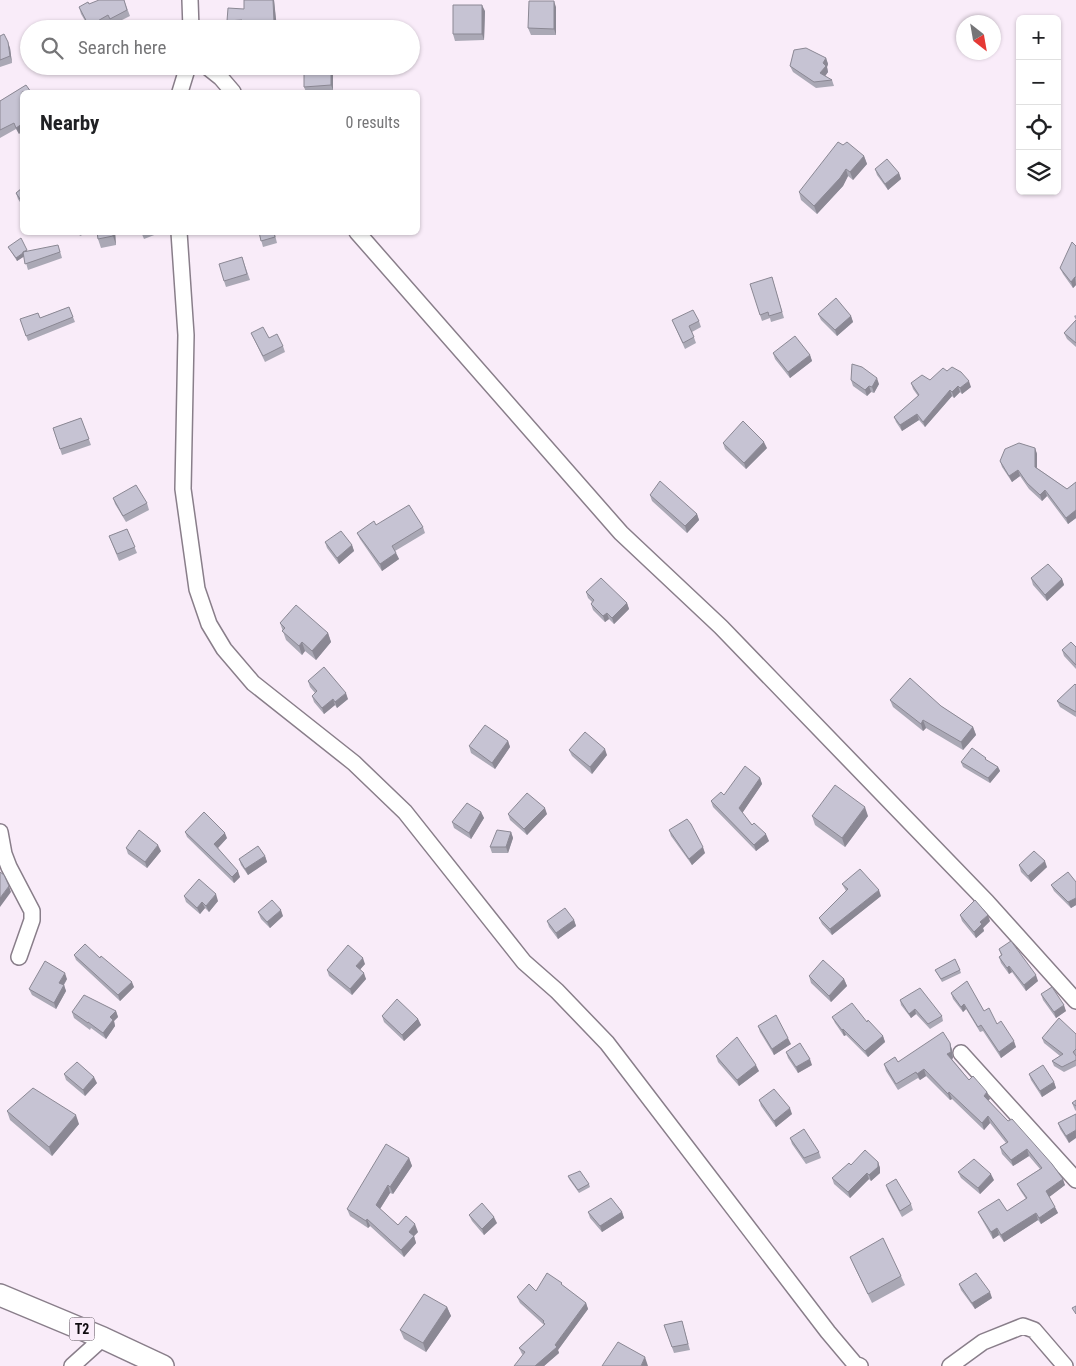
<!DOCTYPE html>
<meta charset="utf-8">
<style>
body{margin:0;font-family:"Roboto Condensed",sans-serif;background:#f6f6f6;color:#202124}
.controls{position:absolute;right:15px;top:15px;display:grid;overflow:hidden;border-radius:8px;box-shadow:0 1px 4px #0004}
.controls button{width:45px;height:45px;display:grid;place-items:center;padding:0;border:0;border-bottom:1px solid #e0e0e0;background:#fff;color:#202124;font:25px sans-serif}
.compass{position:absolute;left:956px;top:15px;width:45px;height:45px;border-radius:50%;background:#fff;box-shadow:0 1px 4px #0004;rotate:149deg}
.list{margin:0;padding:0;list-style:none}
h2{display:flex;justify-content:space-between;align-items:center;height:65px;margin:0;padding:0 20px;font-size:21px}
h2 small{font-size:16px;font-weight:400;color:#757577}
.icon{flex:none;width:28px;height:28px;fill:none;stroke:currentColor;stroke-width:2;stroke-linecap:round;stroke-linejoin:round}
.map{position:relative;flex:none;width:1076px;height:1366px;overflow:hidden}
.search{position:absolute;background:#fff;box-shadow:0 1px 4px #0004;left:20px;top:20px;width:400px;height:55px;display:flex;align-items:center;gap:12px;box-sizing:border-box;padding:0 18px;border-radius:28px;color:#757577;font-size:19px}
.panel{position:absolute;background:#fff;box-shadow:0 1px 4px #0004;left:20px;top:90px;width:400px;height:145px;border-radius:8px}
.map>svg:first-child{display:block}
.lines{fill:none;stroke-linecap:round;stroke-linejoin:round}
.minor-casing{stroke:#897e8a;stroke-width:18}
.highway-casing{stroke:#897e8a;stroke-width:24}
.minor{stroke:#fff;stroke-width:15}
.highway{stroke:#fff;stroke-width:21}
.wall{fill:#aaa8b5}
.shaded-wall{fill:#8b8894}
.building{fill:#c6c3d3;stroke:#8b8894}
.labels{text-anchor:middle;stroke-width:4;stroke-linejoin:round;paint-order:stroke}
.shield{fill:#f9ecf9;stroke:#544e54;stroke-width:1}
.shield-label{font-size:14px;font-weight:bold;fill:#0e0a0e}
</style>
<div class="map">
<svg width="1076" height="1366" viewBox="0 0 1076 1366">
<rect width="100%" height="100%" fill="#f9ecf9"/>
<g class="lines">
<g class="minor-casing">
<path id="minor" d="M 190,0 L 191,29
M 206,66 L 221,78 L 233,92
M 180,92 L 188,66
M 179,232 L 186,335 L 183,489 L 197,589 L 209,624 L 224,649 L 253,683 L 354,763 L 405,812 L 524,962 L 557,991 L 607,1043 L 828,1332 L 855,1364 L 860,1366
M 357,232 L 621,533 L 721,627 L 987,902 L 1076,1001
M 0,832 L 4,854 L 9,867 L 32,911 L 32,920 L 19,957
M 961,1053 L 1076,1180
M 72,1366 L 103,1338
M 950,1366 L 983,1342 L 1023,1326 L 1034,1330 L 1065,1366"/>
</g>
<g class="highway-casing">
<path id="highway" d="M 0,1295 L 103,1338 L 163,1366"/>
</g>
<use href="#minor" class="minor"/>
<use href="#highway" class="highway"/>
</g>
<path class="wall" d="M 124,0 L 130,16 L 112,25 L 110,21 L 96,29 L 90,29 L 81,14 L 79,7 L 89,4 Z
M 244,0 L 274,0 L 276,22 L 289,23 L 291,29 L 243,29 L 242,26 L 229,26 L 227,21 L 244,9 Z
M 556,7 L 556,35 L 531,35 L 528,28 Z
M 485,11 L 484,40 L 455,41 L 453,34 Z
M 0,36 L 10,48 L 12,63 L 0,67 Z
M 826,58 L 828,64 L 827,67 L 828,72 L 825,76 L 832,80 L 834,86 L 816,88 L 793,72 L 790,66 Z
M 319,69 L 333,74 L 333,90 L 306,92 L 304,87 Z
M 26,85 L 19,134 L 16,129 L 0,138 L 0,101 Z
M 843,145 L 864,156 L 867,164 L 853,180 L 848,176 L 843,186 L 817,214 L 801,200 L 799,192 Z
M 875,169 L 899,173 L 901,179 L 888,190 L 877,175 Z
M 22,188 L 22,205 L 18,199 L 16,193 Z
M 78,232 L 89,232 L 80,236 Z
M 97,232 L 115,232 L 116,245 L 101,248 L 98,239 Z
M 141,232 L 162,232 L 144,239 Z
M 259,232 L 283,232 L 275,235 L 277,243 L 263,247 Z
M 1076,246 L 1076,285 L 1073,288 L 1063,274 L 1060,268 Z
M 8,247 L 27,251 L 60,251 L 62,258 L 28,270 L 24,256 L 17,261 Z
M 242,257 L 250,280 L 226,287 L 224,281 Z
M 772,277 L 784,318 L 771,322 L 770,318 L 762,321 L 760,315 Z
M 69,307 L 75,322 L 28,341 L 20,319 L 40,318 Z
M 818,314 L 851,316 L 853,322 L 837,336 L 821,320 Z
M 1076,315 L 1076,347 L 1067,339 L 1064,333 L 1076,320 L 1074,316 Z
M 672,320 L 699,321 L 701,327 L 692,332 L 696,343 L 685,349 Z
M 251,333 L 269,338 L 283,346 L 285,352 L 265,362 Z
M 773,353 L 810,355 L 812,361 L 790,378 L 775,359 Z
M 947,371 L 971,387 L 962,394 L 960,392 L 954,398 L 952,396 L 925,427 L 919,420 L 902,431 L 896,422 L 894,417 L 918,396 L 913,389 L 911,383 L 930,380 Z
M 851,380 L 879,384 L 874,393 L 871,392 L 867,396 L 853,386 Z
M 81,418 L 91,445 L 62,455 L 53,428 Z
M 723,443 L 767,448 L 746,469 L 725,449 Z
M 1035,448 L 1037,454 L 1037,468 L 1067,489 L 1076,482 L 1076,518 L 1068,524 L 1047,496 L 1042,501 L 1029,489 L 1020,476 L 1012,482 L 1002,467 L 1000,461 Z
M 650,495 L 697,514 L 699,520 L 687,533 L 652,501 Z
M 113,498 L 147,503 L 149,510 L 126,522 L 115,504 Z
M 376,525 L 423,527 L 425,533 L 395,551 L 399,559 L 382,571 L 360,539 L 357,533 Z
M 127,529 L 137,553 L 119,561 L 109,536 Z
M 325,542 L 352,545 L 354,551 L 339,564 L 327,548 Z
M 1031,578 L 1062,579 L 1064,585 L 1047,601 L 1033,585 Z
M 586,592 L 627,603 L 629,609 L 614,624 L 609,619 L 605,622 L 593,610 L 591,604 L 592,602 L 588,598 Z
M 280,623 L 328,633 L 331,642 L 316,660 L 305,651 L 302,655 L 286,640 Z
M 1076,647 L 1076,669 L 1064,656 L 1062,650 Z
M 308,681 L 348,699 L 337,708 L 335,705 L 324,714 L 314,702 L 312,696 L 315,693 L 310,687 Z
M 1076,685 L 1076,717 L 1060,707 L 1057,701 Z
M 890,700 L 941,706 L 973,727 L 976,735 L 963,750 L 926,728 L 923,731 L 893,707 Z
M 508,741 L 510,747 L 495,769 L 471,753 L 469,746 Z
M 569,750 L 607,755 L 592,774 L 572,756 Z
M 987,760 L 998,767 L 1000,771 L 990,783 L 963,767 L 961,762 Z
M 760,778 L 762,784 L 742,813 L 752,825 L 769,841 L 756,851 L 713,807 L 711,801 Z
M 481,812 L 484,818 L 471,839 L 454,828 L 452,822 Z
M 508,814 L 547,814 L 527,835 L 510,820 Z
M 812,816 L 868,816 L 845,847 L 815,825 Z
M 669,830 L 705,853 L 692,865 L 671,836 Z
M 185,832 L 227,838 L 218,848 L 240,877 L 234,883 L 187,837 Z
M 511,832 L 513,838 L 508,853 L 492,853 L 490,847 Z
M 126,848 L 161,851 L 147,868 L 128,854 Z
M 265,856 L 267,862 L 248,875 L 241,865 L 239,859 Z
M 1019,865 L 1047,867 L 1031,882 L 1021,872 Z
M 1076,882 L 1076,905 L 1071,908 L 1054,891 L 1051,885 Z
M 842,884 L 881,896 L 832,935 L 822,924 L 819,918 L 846,891 Z
M 184,896 L 218,901 L 209,912 L 205,908 L 200,914 L 186,902 Z
M 258,912 L 283,916 L 270,928 L 261,919 Z
M 960,915 L 990,921 L 983,928 L 984,931 L 976,938 L 962,921 Z
M 574,920 L 576,926 L 558,939 L 549,927 L 547,921 Z
M 999,949 L 1038,981 L 1026,991 L 1012,972 L 1009,974 L 1001,963 L 999,957 L 1001,955 Z
M 74,955 L 100,958 L 134,987 L 120,1001 L 76,960 Z
M 365,964 L 360,969 L 366,979 L 352,995 L 329,976 L 327,970 Z
M 935,970 L 960,970 L 961,973 L 942,982 Z
M 809,976 L 844,979 L 847,986 L 831,1002 L 811,983 Z
M 67,979 L 64,985 L 66,991 L 56,1009 L 32,995 L 29,989 Z
M 951,993 L 984,1011 L 997,1024 L 1016,1047 L 1001,1058 L 983,1031 L 980,1032 L 966,1009 L 963,1012 L 953,999 Z
M 1041,994 L 1066,1011 L 1056,1018 L 1043,1000 Z
M 900,1000 L 942,1016 L 943,1021 L 930,1029 L 916,1014 L 911,1018 L 901,1005 Z
M 116,1011 L 118,1017 L 114,1021 L 115,1026 L 106,1039 L 91,1028 L 90,1030 L 74,1018 L 72,1012 Z
M 382,1016 L 418,1019 L 421,1025 L 404,1041 L 384,1022 Z
M 832,1017 L 867,1022 L 883,1036 L 885,1042 L 868,1057 L 846,1035 L 844,1036 L 835,1023 Z
M 758,1026 L 791,1044 L 774,1055 L 760,1032 Z
M 1076,1034 L 1076,1066 L 1064,1072 L 1054,1066 L 1052,1061 L 1060,1056 L 1044,1043 L 1042,1038 Z
M 950,1043 L 952,1050 L 953,1058 L 952,1059 L 969,1080 L 987,1092 L 990,1099 L 988,1100 L 1065,1185 L 1049,1197 L 1058,1213 L 1041,1224 L 1038,1220 L 1004,1242 L 999,1235 L 993,1239 L 981,1218 L 978,1212 L 1007,1211 L 1026,1199 L 1020,1190 L 1017,1184 L 1040,1169 L 1029,1156 L 1013,1166 L 1002,1154 L 1000,1147 L 1006,1143 L 990,1123 L 984,1130 L 952,1099 L 950,1100 L 926,1076 L 920,1080 L 918,1078 L 898,1090 L 886,1071 L 884,1064 L 898,1062 Z
M 786,1052 L 812,1065 L 798,1073 L 788,1058 Z
M 716,1056 L 759,1071 L 739,1086 L 718,1062 Z
M 64,1074 L 97,1083 L 85,1096 L 66,1080 Z
M 1029,1074 L 1054,1082 L 1056,1088 L 1042,1097 L 1031,1080 Z
M 759,1100 L 792,1114 L 776,1127 L 761,1106 Z
M 1076,1100 L 1076,1111 L 1075,1110 L 1072,1103 Z
M 7,1111 L 79,1124 L 52,1156 L 10,1120 Z
M 1076,1114 L 1069,1143 L 1060,1129 L 1058,1123 Z
M 790,1138 L 819,1152 L 821,1158 L 806,1164 L 792,1144 Z
M 409,1158 L 412,1166 L 393,1194 L 390,1193 L 380,1209 L 398,1225 L 418,1232 L 414,1236 L 416,1243 L 404,1257 L 370,1226 L 368,1228 L 350,1216 L 347,1209 Z
M 878,1162 L 880,1168 L 880,1173 L 871,1181 L 869,1179 L 850,1198 L 834,1184 L 832,1178 L 851,1165 Z
M 958,1172 L 994,1180 L 980,1194 L 961,1178 Z
M 568,1176 L 589,1184 L 590,1187 L 579,1193 L 569,1179 Z
M 886,1185 L 911,1204 L 913,1210 L 902,1217 L 888,1191 Z
M 588,1212 L 622,1212 L 624,1218 L 602,1232 L 590,1218 Z
M 469,1215 L 497,1223 L 484,1235 L 472,1221 Z
M 850,1257 L 901,1276 L 905,1285 L 872,1303 L 854,1266 Z
M 959,1284 L 992,1298 L 975,1309 L 961,1290 Z
M 563,1286 L 586,1303 L 588,1309 L 558,1350 L 559,1353 L 544,1366 L 514,1366 L 523,1355 L 522,1354 L 519,1348 L 544,1325 L 520,1303 L 517,1297 L 536,1291 Z
M 447,1307 L 451,1316 L 426,1352 L 404,1339 L 400,1330 Z
M 682,1321 L 690,1350 L 674,1353 L 664,1325 Z"/>
<path class="shaded-wall" d="M 273,0 L 274,0 L 277,28 L 274,22 Z
M 554,1 L 556,7 L 556,35 L 554,29 Z
M 482,5 L 485,11 L 484,40 L 482,34 Z
M 8,42 L 10,48 L 12,63 L 10,56 Z
M 826,58 L 828,64 L 827,67 L 828,72 L 823,79 L 820,73 L 823,63 Z
M 331,68 L 333,74 L 333,90 L 331,85 Z
M 22,124 L 22,131 L 19,134 L 16,128 Z
M 864,156 L 867,164 L 853,180 L 850,172 Z
M 846,169 L 848,176 L 843,186 L 817,214 L 814,206 Z
M 899,173 L 901,179 L 888,190 L 885,184 Z
M 113,232 L 115,232 L 116,245 L 113,236 Z
M 27,250 L 28,254 L 17,261 L 16,258 Z
M 1075,277 L 1076,285 L 1073,288 L 1071,282 Z
M 851,316 L 853,322 L 837,336 L 835,330 Z
M 810,355 L 812,361 L 790,378 L 788,372 Z
M 877,378 L 879,384 L 874,393 L 872,387 Z
M 969,381 L 971,387 L 962,394 L 960,388 Z
M 869,386 L 871,392 L 867,396 L 865,390 Z
M 958,386 L 960,392 L 954,398 L 952,392 Z
M 950,390 L 952,396 L 925,427 L 923,422 Z
M 917,414 L 919,420 L 902,431 L 900,425 Z
M 764,442 L 767,448 L 746,469 L 744,463 Z
M 1035,448 L 1037,454 L 1037,473 L 1035,467 Z
M 1018,470 L 1020,476 L 1012,482 L 1009,476 Z
M 1045,490 L 1047,496 L 1042,501 L 1040,495 Z
M 1076,510 L 1076,518 L 1068,524 L 1066,518 Z
M 697,514 L 699,520 L 687,533 L 685,526 Z
M 352,545 L 354,551 L 339,564 L 337,558 Z
M 396,553 L 399,559 L 382,571 L 380,564 Z
M 1062,579 L 1064,585 L 1047,601 L 1045,595 Z
M 627,603 L 629,609 L 614,624 L 612,618 Z
M 607,613 L 609,619 L 605,622 L 603,616 Z
M 328,633 L 331,642 L 316,660 L 312,651 Z
M 302,642 L 305,651 L 302,655 L 299,646 Z
M 346,693 L 348,699 L 337,708 L 335,702 Z
M 333,699 L 335,705 L 324,714 L 322,708 Z
M 923,720 L 926,728 L 923,731 L 921,724 Z
M 973,727 L 976,735 L 963,750 L 961,742 Z
M 508,741 L 510,747 L 495,769 L 492,763 Z
M 605,749 L 607,755 L 592,774 L 590,767 Z
M 998,767 L 1000,771 L 990,783 L 988,778 Z
M 760,778 L 762,784 L 741,815 L 739,808 Z
M 865,807 L 868,816 L 845,847 L 842,838 Z
M 545,808 L 547,814 L 527,835 L 524,829 Z
M 481,812 L 484,818 L 471,839 L 469,833 Z
M 511,832 L 513,838 L 508,853 L 506,847 Z
M 225,833 L 227,838 L 216,850 L 214,844 Z
M 766,834 L 769,841 L 756,851 L 754,845 Z
M 158,845 L 161,851 L 147,868 L 145,862 Z
M 703,847 L 705,853 L 692,865 L 689,859 Z
M 265,856 L 267,862 L 248,875 L 245,869 Z
M 1045,861 L 1047,867 L 1031,882 L 1028,876 Z
M 238,871 L 240,877 L 234,883 L 232,877 Z
M 9,886 L 11,892 L 0,907 L 0,898 Z
M 879,890 L 881,896 L 832,935 L 830,929 Z
M 216,894 L 218,901 L 209,912 L 206,906 Z
M 1076,898 L 1076,905 L 1071,908 L 1068,902 Z
M 202,902 L 205,908 L 200,914 L 197,908 Z
M 281,910 L 283,916 L 270,928 L 267,922 Z
M 988,915 L 990,921 L 983,928 L 984,931 L 976,938 L 974,932 L 980,922 Z
M 574,920 L 576,926 L 558,939 L 556,933 Z
M 363,958 L 365,964 L 358,972 L 356,966 Z
M 1009,966 L 1012,972 L 1009,974 L 1007,968 Z
M 65,973 L 67,979 L 61,989 L 59,983 Z
M 364,973 L 366,979 L 352,995 L 350,989 Z
M 1036,975 L 1038,981 L 1026,991 L 1024,985 Z
M 844,979 L 847,986 L 831,1002 L 829,996 Z
M 132,982 L 134,987 L 120,1001 L 118,995 Z
M 64,985 L 66,991 L 56,1009 L 54,1003 Z
M 964,1004 L 966,1009 L 963,1012 L 961,1007 Z
M 1064,1005 L 1066,1011 L 1056,1018 L 1054,1012 Z
M 915,1009 L 916,1014 L 911,1018 L 909,1014 Z
M 116,1011 L 118,1017 L 114,1021 L 115,1026 L 106,1039 L 103,1033 L 110,1017 Z
M 418,1019 L 421,1025 L 404,1041 L 402,1035 Z
M 843,1029 L 846,1035 L 844,1036 L 842,1030 Z
M 883,1036 L 885,1042 L 868,1057 L 865,1051 Z
M 788,1038 L 791,1044 L 774,1055 L 772,1049 Z
M 1014,1041 L 1016,1047 L 1001,1058 L 999,1052 Z
M 950,1043 L 952,1050 L 953,1058 L 950,1061 L 947,1054 Z
M 810,1059 L 812,1065 L 798,1073 L 796,1067 Z
M 756,1065 L 759,1071 L 739,1086 L 737,1080 Z
M 924,1069 L 926,1076 L 920,1080 L 917,1074 Z
M 94,1077 L 97,1083 L 85,1096 L 83,1090 Z
M 1054,1082 L 1056,1088 L 1042,1097 L 1040,1091 Z
M 949,1092 L 952,1099 L 950,1100 L 948,1094 Z
M 987,1092 L 990,1099 L 986,1102 L 984,1096 Z
M 790,1108 L 792,1114 L 776,1127 L 774,1121 Z
M 76,1115 L 79,1124 L 52,1156 L 49,1147 Z
M 988,1116 L 990,1123 L 984,1130 L 982,1123 Z
M 1076,1130 L 1076,1138 L 1069,1143 L 1066,1136 Z
M 1027,1149 L 1029,1156 L 1013,1166 L 1011,1160 Z
M 409,1158 L 412,1166 L 393,1194 L 390,1187 Z
M 878,1162 L 880,1168 L 880,1173 L 871,1181 L 869,1175 Z
M 867,1173 L 869,1179 L 850,1198 L 848,1192 Z
M 991,1174 L 994,1180 L 980,1194 L 978,1188 Z
M 1063,1179 L 1065,1185 L 1048,1198 L 1046,1191 Z
M 388,1185 L 390,1193 L 378,1212 L 376,1205 Z
M 1055,1207 L 1058,1213 L 1041,1224 L 1039,1218 Z
M 622,1212 L 624,1218 L 602,1232 L 600,1226 Z
M 1036,1213 L 1038,1220 L 1004,1242 L 1001,1235 Z
M 494,1217 L 497,1223 L 484,1235 L 482,1229 Z
M 367,1219 L 370,1226 L 368,1228 L 366,1221 Z
M 415,1224 L 418,1232 L 411,1239 L 409,1232 Z
M 997,1228 L 999,1235 L 993,1239 L 991,1232 Z
M 414,1236 L 416,1243 L 404,1257 L 401,1250 Z
M 990,1292 L 992,1298 L 975,1309 L 972,1303 Z
M 586,1303 L 588,1309 L 558,1350 L 559,1353 L 544,1366 L 535,1366 L 555,1345 Z
M 447,1307 L 451,1316 L 426,1352 L 423,1343 Z
M 645,1357 L 648,1366 L 641,1366 Z"/>
<path class="building" d="M 99,0 L 124,0 L 127,10 L 110,19 L 108,15 L 89,26 L 79,7 L 88,2 L 89,4 Z
M 244,0 L 273,0 L 274,22 L 289,23 L 290,29 L 243,29 L 242,20 L 227,21 L 228,8 L 244,9 Z
M 529,1 L 554,1 L 554,29 L 528,28 Z
M 453,5 L 482,5 L 482,34 L 453,34 Z
M 4,34 L 8,42 L 10,56 L 0,60 L 0,36 Z
M 806,48 L 826,58 L 823,63 L 826,66 L 820,73 L 832,80 L 814,82 L 790,66 L 794,50 Z
M 304,66 L 317,66 L 318,69 L 331,68 L 331,85 L 304,87 Z
M 26,85 L 31,92 L 22,92 L 22,124 L 16,128 L 14,123 L 0,130 L 0,101 Z
M 838,142 L 843,145 L 847,142 L 864,156 L 850,172 L 846,169 L 840,178 L 814,206 L 799,192 Z
M 887,159 L 899,173 L 885,184 L 875,169 Z
M 22,188 L 22,202 L 16,193 Z
M 97,232 L 113,232 L 113,236 L 98,239 Z
M 259,232 L 274,232 L 275,237 L 261,241 Z
M 21,238 L 27,250 L 23,252 L 23,253 L 16,258 L 8,247 Z
M 1072,242 L 1076,246 L 1076,277 L 1075,277 L 1071,282 L 1060,268 Z
M 58,245 L 60,252 L 25,264 L 23,252 Z
M 242,257 L 247,274 L 224,281 L 219,264 Z
M 772,277 L 782,312 L 769,316 L 768,312 L 760,315 L 750,284 Z
M 836,298 L 851,316 L 835,330 L 818,314 Z
M 69,307 L 73,317 L 26,336 L 20,319 L 38,313 L 40,318 Z
M 693,310 L 699,321 L 689,326 L 694,337 L 683,343 L 672,320 Z
M 1076,320 L 1076,343 L 1064,333 Z
M 263,327 L 269,338 L 277,334 L 283,346 L 263,356 L 251,333 Z
M 795,336 L 810,355 L 788,372 L 773,353 Z
M 852,364 L 862,367 L 877,378 L 872,387 L 869,386 L 865,390 L 851,380 Z
M 952,367 L 961,372 L 969,381 L 960,388 L 958,386 L 952,392 L 950,390 L 923,422 L 917,414 L 900,425 L 894,417 L 919,395 L 911,383 L 922,375 L 930,380 L 943,368 L 947,371 Z
M 81,418 L 89,439 L 60,449 L 53,428 Z
M 743,421 L 764,442 L 744,463 L 723,443 Z
M 1019,443 L 1035,448 L 1035,467 L 1067,489 L 1076,482 L 1076,510 L 1066,518 L 1045,490 L 1040,495 L 1027,483 L 1018,470 L 1009,476 L 1000,461 L 1005,449 Z
M 660,481 L 697,514 L 685,526 L 650,495 Z
M 136,485 L 147,503 L 123,516 L 113,498 Z
M 409,505 L 423,527 L 392,546 L 396,553 L 380,564 L 357,533 L 374,521 L 376,525 Z
M 127,529 L 135,547 L 117,554 L 109,536 Z
M 341,531 L 352,545 L 337,558 L 325,542 Z
M 1048,564 L 1062,579 L 1045,595 L 1031,578 Z
M 601,578 L 627,603 L 612,618 L 607,613 L 603,616 L 591,604 L 594,600 L 586,592 Z
M 296,605 L 328,633 L 312,651 L 302,642 L 299,646 L 282,631 L 285,628 L 280,623 Z
M 1071,642 L 1076,647 L 1076,665 L 1062,650 Z
M 324,667 L 346,693 L 335,702 L 333,699 L 322,708 L 312,696 L 317,691 L 308,681 Z
M 910,678 L 941,706 L 973,727 L 961,742 L 923,720 L 921,724 L 890,700 Z
M 1075,684 L 1076,685 L 1076,712 L 1057,701 Z
M 485,725 L 508,741 L 492,763 L 469,746 Z
M 585,732 L 605,749 L 590,767 L 569,750 Z
M 972,748 L 986,758 L 985,759 L 998,767 L 988,778 L 961,762 Z
M 745,766 L 760,778 L 739,808 L 752,825 L 754,823 L 766,834 L 754,845 L 711,801 L 721,792 L 724,795 Z
M 835,785 L 865,807 L 842,838 L 812,816 Z
M 527,793 L 545,808 L 524,829 L 508,814 Z
M 467,803 L 481,812 L 469,833 L 452,822 Z
M 204,812 L 225,833 L 214,844 L 238,871 L 232,877 L 185,832 Z
M 687,819 L 691,824 L 703,847 L 689,859 L 669,830 Z
M 139,830 L 158,845 L 145,862 L 126,848 Z
M 497,830 L 511,832 L 506,847 L 490,847 Z
M 258,846 L 265,856 L 245,869 L 239,859 Z
M 1034,851 L 1045,861 L 1028,876 L 1019,865 Z
M 860,869 L 879,890 L 830,929 L 819,918 L 848,889 L 842,884 Z
M 0,872 L 4,875 L 9,886 L 0,898 Z
M 1068,872 L 1076,882 L 1076,898 L 1068,902 L 1051,885 Z
M 199,879 L 216,894 L 206,906 L 202,902 L 197,908 L 184,896 Z
M 272,900 L 281,910 L 267,922 L 258,912 Z
M 975,900 L 988,915 L 980,922 L 982,924 L 974,932 L 960,915 Z
M 565,908 L 574,920 L 556,933 L 547,921 Z
M 1011,941 L 1036,975 L 1024,985 L 1009,966 L 1007,968 L 999,957 L 1002,955 L 999,949 Z
M 85,944 L 100,958 L 101,956 L 132,982 L 118,995 L 74,955 Z
M 348,945 L 363,958 L 356,966 L 364,973 L 350,989 L 327,970 Z
M 955,959 L 960,970 L 941,979 L 935,970 Z
M 823,960 L 844,979 L 829,996 L 809,976 Z
M 45,961 L 65,973 L 59,983 L 64,985 L 54,1003 L 29,989 Z
M 967,981 L 984,1011 L 989,1008 L 997,1024 L 1001,1021 L 1014,1041 L 999,1052 L 981,1025 L 978,1027 L 964,1004 L 961,1007 L 951,993 Z
M 1052,987 L 1064,1005 L 1054,1012 L 1041,994 Z
M 920,988 L 942,1016 L 928,1024 L 915,1009 L 909,1014 L 900,1000 Z
M 84,995 L 116,1011 L 110,1017 L 113,1020 L 103,1033 L 88,1022 L 88,1023 L 72,1012 Z
M 397,999 L 418,1019 L 402,1035 L 382,1016 Z
M 852,1003 L 867,1022 L 868,1020 L 883,1036 L 865,1051 L 843,1029 L 842,1030 L 832,1017 Z
M 776,1015 L 788,1038 L 772,1049 L 758,1026 Z
M 1059,1018 L 1076,1034 L 1076,1049 L 1073,1052 L 1076,1056 L 1076,1060 L 1062,1067 L 1052,1061 L 1063,1054 L 1042,1038 Z
M 943,1032 L 950,1043 L 951,1052 L 947,1054 L 969,1080 L 973,1076 L 987,1092 L 984,1096 L 1008,1121 L 1012,1119 L 1052,1164 L 1063,1179 L 1046,1191 L 1055,1207 L 1039,1218 L 1036,1213 L 1001,1235 L 997,1228 L 991,1232 L 978,1212 L 999,1199 L 1007,1211 L 1027,1198 L 1017,1184 L 1042,1168 L 1027,1149 L 1011,1160 L 1000,1147 L 1008,1142 L 988,1116 L 982,1123 L 949,1092 L 948,1094 L 924,1069 L 917,1074 L 916,1072 L 896,1084 L 884,1064 L 895,1057 L 898,1062 Z
M 737,1037 L 756,1065 L 737,1080 L 716,1056 Z
M 800,1043 L 810,1059 L 796,1067 L 786,1052 Z
M 77,1062 L 94,1077 L 83,1090 L 64,1074 Z
M 1043,1065 L 1054,1082 L 1040,1091 L 1029,1074 Z
M 33,1088 L 76,1115 L 49,1147 L 7,1111 Z
M 774,1089 L 790,1108 L 774,1121 L 759,1100 Z
M 1076,1100 L 1076,1106 L 1072,1103 Z
M 1076,1114 L 1076,1130 L 1066,1136 L 1058,1123 Z
M 804,1129 L 819,1152 L 804,1158 L 790,1138 Z
M 386,1144 L 409,1158 L 390,1187 L 388,1185 L 376,1205 L 398,1225 L 406,1216 L 415,1224 L 409,1232 L 414,1236 L 401,1250 L 367,1219 L 366,1221 L 347,1209 Z
M 865,1150 L 878,1162 L 878,1167 L 869,1175 L 867,1173 L 848,1192 L 832,1178 L 849,1163 L 851,1165 Z
M 974,1159 L 991,1174 L 978,1188 L 958,1172 Z
M 580,1171 L 589,1184 L 578,1190 L 568,1176 Z
M 896,1179 L 911,1204 L 900,1211 L 886,1185 Z
M 611,1198 L 622,1212 L 600,1226 L 588,1212 Z
M 482,1203 L 494,1217 L 482,1229 L 469,1215 Z
M 883,1238 L 901,1276 L 868,1294 L 850,1257 Z
M 547,1273 L 562,1283 L 561,1284 L 586,1303 L 555,1345 L 557,1347 L 535,1366 L 514,1366 L 525,1352 L 519,1348 L 545,1324 L 543,1322 L 544,1321 L 517,1297 L 529,1284 L 536,1291 Z
M 976,1273 L 990,1292 L 972,1303 L 959,1284 Z
M 424,1294 L 447,1307 L 423,1343 L 400,1330 Z
M 1076,1306 L 1076,1314 L 1072,1308 Z
M 682,1321 L 688,1344 L 672,1347 L 664,1325 Z
M 618,1342 L 645,1357 L 641,1366 L 602,1366 Z"/>
<g class="labels">
<rect class="shield" x="69.5" y="1317.5" width="25" height="23" rx="4"/>
<g class="shield-label">
<text x="82" y="1334">T2</text>
</g>
</g>
</svg>
<div class="controls">
<button>+</button>
<button>−</button>
<button><svg class="icon" aria-label="locate" viewBox="0 0 24 24"><circle cx="12" cy="12" r="6"/><path d="M12 2v4M12 18v4M2 12h4M18 12h4"/></svg></button>
<button><svg class="icon" aria-label="layers" viewBox="0 0 24 24"><path d="M12 4l9 5-9 5-9-5zM3 14l9 5 9-5"/></svg></button>
</div>
<svg class="compass" viewBox="-18 -18 36 36"><path d="M0-13l5 13h-10z" fill="#e53935"/><path d="M0 13l5-13h-10z" fill="#757577"/></svg>
<div class="search"><svg class="icon" aria-label="search" viewBox="0 0 24 24"><circle cx="10" cy="10" r="6"/><path d="M15 15l6 6"/></svg>Search here</div>
<section class="panel">
<h2>Nearby<small>0 results</small></h2>
<ul class="list">
</ul>
</section>
</div>
